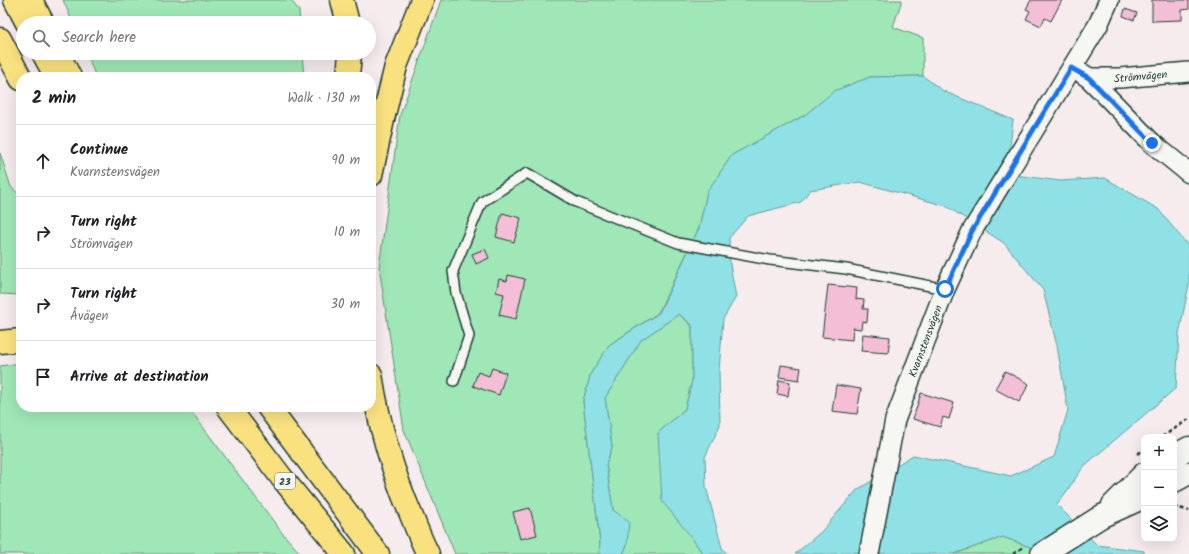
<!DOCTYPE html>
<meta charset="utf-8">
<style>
body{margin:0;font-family:Kalam,sans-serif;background:#f6f6f6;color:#202124}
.controls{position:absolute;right:12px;bottom:12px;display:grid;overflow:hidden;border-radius:8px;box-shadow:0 4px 16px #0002}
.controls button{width:36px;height:36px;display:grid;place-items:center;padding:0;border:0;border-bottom:1px solid #e0e0e0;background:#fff;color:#202124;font:20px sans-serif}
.stop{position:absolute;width:12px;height:12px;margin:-9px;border:3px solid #1a73e8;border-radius:50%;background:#fff}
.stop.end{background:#1a73e8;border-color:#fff;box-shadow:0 1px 4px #0008}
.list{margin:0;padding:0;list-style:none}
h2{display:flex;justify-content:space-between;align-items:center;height:52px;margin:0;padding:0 16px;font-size:17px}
h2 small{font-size:13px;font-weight:400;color:#757577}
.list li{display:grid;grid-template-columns:26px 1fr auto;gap:12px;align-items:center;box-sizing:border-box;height:72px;padding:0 16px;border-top:1px solid #e0e0e0}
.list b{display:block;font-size:15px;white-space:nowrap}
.list p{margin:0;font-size:13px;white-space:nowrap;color:#757577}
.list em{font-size:13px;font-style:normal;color:#757577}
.icon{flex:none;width:22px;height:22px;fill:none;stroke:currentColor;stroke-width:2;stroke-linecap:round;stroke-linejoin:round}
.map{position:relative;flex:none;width:1189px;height:554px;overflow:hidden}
.search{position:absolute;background:#fff;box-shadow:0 4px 16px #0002;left:16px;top:16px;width:360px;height:44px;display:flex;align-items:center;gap:10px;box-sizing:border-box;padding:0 14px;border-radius:22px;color:#757577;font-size:15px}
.panel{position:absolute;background:#fff;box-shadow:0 4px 16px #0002;left:16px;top:72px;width:360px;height:340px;border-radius:16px}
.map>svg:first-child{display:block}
.green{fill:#9fe7b6;stroke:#5f9275}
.water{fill:#8fe1e6;stroke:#629f9f}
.building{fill:#f5bed7;stroke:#1f3d34}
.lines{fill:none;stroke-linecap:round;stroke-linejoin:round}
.lane-casing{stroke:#1f3d34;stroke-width:12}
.street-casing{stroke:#1f3d34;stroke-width:22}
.secondary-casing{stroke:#1f3d34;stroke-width:25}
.primary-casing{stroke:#1f3d34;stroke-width:25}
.highway-casing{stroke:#1f3d34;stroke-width:25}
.path{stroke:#1f3d34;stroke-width:2.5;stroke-dasharray:4 3;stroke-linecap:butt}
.lane{stroke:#f6f6f2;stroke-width:9}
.street{stroke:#f6f6f2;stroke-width:19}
.secondary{stroke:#f6f6f2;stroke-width:22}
.primary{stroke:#fae180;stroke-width:22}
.highway{stroke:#fae180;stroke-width:22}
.route{stroke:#1a73e8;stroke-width:5}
.labels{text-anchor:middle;stroke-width:3;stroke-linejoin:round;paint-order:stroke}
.shield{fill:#f6f6f2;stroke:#60746d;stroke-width:1}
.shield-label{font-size:10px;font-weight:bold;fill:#1f3d34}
.street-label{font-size:11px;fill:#1f3d34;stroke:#f6f6f2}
</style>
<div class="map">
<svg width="1189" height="554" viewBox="0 0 1189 554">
<rect width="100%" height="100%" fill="#f6ebed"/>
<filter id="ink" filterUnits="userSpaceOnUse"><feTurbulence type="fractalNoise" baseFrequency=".025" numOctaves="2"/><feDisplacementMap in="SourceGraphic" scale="8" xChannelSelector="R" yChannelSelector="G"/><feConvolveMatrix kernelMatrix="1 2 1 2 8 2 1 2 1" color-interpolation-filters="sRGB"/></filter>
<g filter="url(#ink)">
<path class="green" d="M 63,0 L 291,0 L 299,11 L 300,23 L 73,23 Z
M 441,0 L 902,0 L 893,27 L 923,38 L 923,76 L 870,77 L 835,91 L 805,115 L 732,155 L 707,192 L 699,228 L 658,313 L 609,345 L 591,373 L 583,401 L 600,542 L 599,554 L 455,554 L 404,430 L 379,267 L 400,115 Z
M 86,53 L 302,53 L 304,77 L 96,77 Z
M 0,153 L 11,187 L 21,196 L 21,295 L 0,294 Z
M 679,314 L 692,326 L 692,381 L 685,409 L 658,433 L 692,538 L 703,554 L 623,554 L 627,545 L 613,510 L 606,464 L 612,447 L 605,398 L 641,340 Z
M 21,363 L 21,407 L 188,407 L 283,534 L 301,554 L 0,554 L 0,366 Z
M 1003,537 L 1049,554 L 954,554 Z"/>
<path class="water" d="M 923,76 L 943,91 L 1013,120 L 1007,174 L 1060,181 L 1105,178 L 1158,209 L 1189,247 L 1189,284 L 1179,334 L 1176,388 L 1084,466 L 1057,505 L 1097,545 L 1144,551 L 1144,554 L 1049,554 L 1003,537 L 954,554 L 890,554 L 843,552 L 841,554 L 795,554 L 822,531 L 857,490 L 913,455 L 1011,476 L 1054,457 L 1068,410 L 1057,346 L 1043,290 L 1004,243 L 946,206 L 860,182 L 810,190 L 801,202 L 748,216 L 729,238 L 730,265 L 736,297 L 723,319 L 719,371 L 720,425 L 705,457 L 706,487 L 722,548 L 727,554 L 703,554 L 692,538 L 662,501 L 658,433 L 685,409 L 692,381 L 692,325 L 679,314 L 641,340 L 605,398 L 612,447 L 606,464 L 613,510 L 629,522 L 627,545 L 623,554 L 599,554 L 600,542 L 583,401 L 591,373 L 609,345 L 659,313 L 699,228 L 707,192 L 732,155 L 805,115 L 834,91 L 870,77 Z"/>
<path class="building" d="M 1031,0 L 1062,0 L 1051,21 L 1045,18 L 1041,26 L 1026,19 L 1030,11 L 1026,9 Z
M 1152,0 L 1189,0 L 1189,9 L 1182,10 L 1182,20 L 1152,21 Z
M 1125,9 L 1137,13 L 1134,20 L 1123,16 Z
M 502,213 L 521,218 L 514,242 L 496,237 Z
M 485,249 L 489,258 L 476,264 L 472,254 Z
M 508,275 L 525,279 L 516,319 L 499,315 L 504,294 L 496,292 L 499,279 L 507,281 Z
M 828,285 L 857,288 L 856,299 L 864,300 L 863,309 L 868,309 L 867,322 L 862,321 L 861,329 L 853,328 L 852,340 L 822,337 Z
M 863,334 L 890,337 L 888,353 L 861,351 Z
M 781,365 L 801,368 L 799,380 L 779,377 Z
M 492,368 L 506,373 L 499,395 L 473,386 L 478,372 L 489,376 Z
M 1005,371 L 1029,384 L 1019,402 L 995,389 Z
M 779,380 L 790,382 L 788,396 L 777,394 Z
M 836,385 L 861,389 L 857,414 L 832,411 Z
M 921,393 L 954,403 L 949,419 L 943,417 L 940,427 L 913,419 Z
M 530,508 L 537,535 L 520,539 L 513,512 Z"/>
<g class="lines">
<g class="lane-casing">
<path id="lane" d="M 454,381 L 469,336 L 456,293 L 453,271 L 482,202 L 527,173 L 576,202 L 678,243 L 770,260 L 846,269 L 945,289"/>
</g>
<g class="street-casing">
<g id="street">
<path id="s1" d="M 1083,74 L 1089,78 L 1120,78 L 1189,72"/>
<path d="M 1089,78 L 1152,143 L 1189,173"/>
<path id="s2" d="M 869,554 L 895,420 L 945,289 L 972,231 L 1098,25 L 1109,0"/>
</g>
</g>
<g class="secondary-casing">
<path id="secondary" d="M 1174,456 L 1189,448
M 1174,481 L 1189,473
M 1113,505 L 1144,474
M 1042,554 L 1102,516 L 1144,497"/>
</g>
<g class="primary-casing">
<path id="primary" d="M 15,0 L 27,23
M 0,39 L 21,79
M 43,53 L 56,77
M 228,407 L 282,478 L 344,554
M 268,407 L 378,554"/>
</g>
<g class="highway-casing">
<path id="highway" d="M 31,0 L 43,23
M 342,0 L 348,23
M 58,53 L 70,77
M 348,77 L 350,53
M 371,175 L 384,115 L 396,66 L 422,0
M 0,342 L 21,340
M 371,375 C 379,425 392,471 412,517 C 417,530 422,542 428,554"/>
</g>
<path class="path" d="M 1162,437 L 1189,419
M 1138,454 L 1144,449
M 1174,506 L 1189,511
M 1013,554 L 1023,547"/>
<use href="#lane" class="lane"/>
<use href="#street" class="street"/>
<use href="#secondary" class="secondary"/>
<use href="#primary" class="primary"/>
<use href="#highway" class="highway"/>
</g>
</g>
<g class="lines" filter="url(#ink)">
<path class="route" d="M 945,289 L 972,231 L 1071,68 L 1089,78 L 1152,143"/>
</g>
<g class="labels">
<rect class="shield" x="275" y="473" width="20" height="16" rx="3"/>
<g class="shield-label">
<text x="285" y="485">23</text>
</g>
<g class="street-label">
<text dy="4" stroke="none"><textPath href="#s1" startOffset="59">Strömvägen</textPath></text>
<text dy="4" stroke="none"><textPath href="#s2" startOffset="221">Kvarnstensvägen</textPath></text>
</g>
</g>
</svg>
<div class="controls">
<button>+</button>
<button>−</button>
<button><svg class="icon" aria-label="layers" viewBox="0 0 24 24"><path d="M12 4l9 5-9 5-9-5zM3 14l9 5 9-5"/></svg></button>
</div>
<div class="stop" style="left:945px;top:289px"></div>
<div class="stop end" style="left:1152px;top:143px"></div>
<div class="search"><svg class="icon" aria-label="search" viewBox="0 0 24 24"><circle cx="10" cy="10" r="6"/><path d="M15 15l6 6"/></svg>Search here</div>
<section class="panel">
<h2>2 min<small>Walk · 130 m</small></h2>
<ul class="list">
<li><svg class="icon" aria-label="ahead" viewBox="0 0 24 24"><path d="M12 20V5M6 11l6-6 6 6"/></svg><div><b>Continue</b><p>Kvarnstensvägen</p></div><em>90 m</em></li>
<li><svg class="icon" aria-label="right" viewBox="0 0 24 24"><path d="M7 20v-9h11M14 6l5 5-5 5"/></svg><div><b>Turn right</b><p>Strömvägen</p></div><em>10 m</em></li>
<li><svg class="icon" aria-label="right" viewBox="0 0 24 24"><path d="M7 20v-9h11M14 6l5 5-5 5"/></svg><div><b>Turn right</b><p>Åvägen</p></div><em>30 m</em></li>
<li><svg class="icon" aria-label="arrive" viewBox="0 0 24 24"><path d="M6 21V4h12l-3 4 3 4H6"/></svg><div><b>Arrive at destination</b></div></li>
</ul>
</section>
</div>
